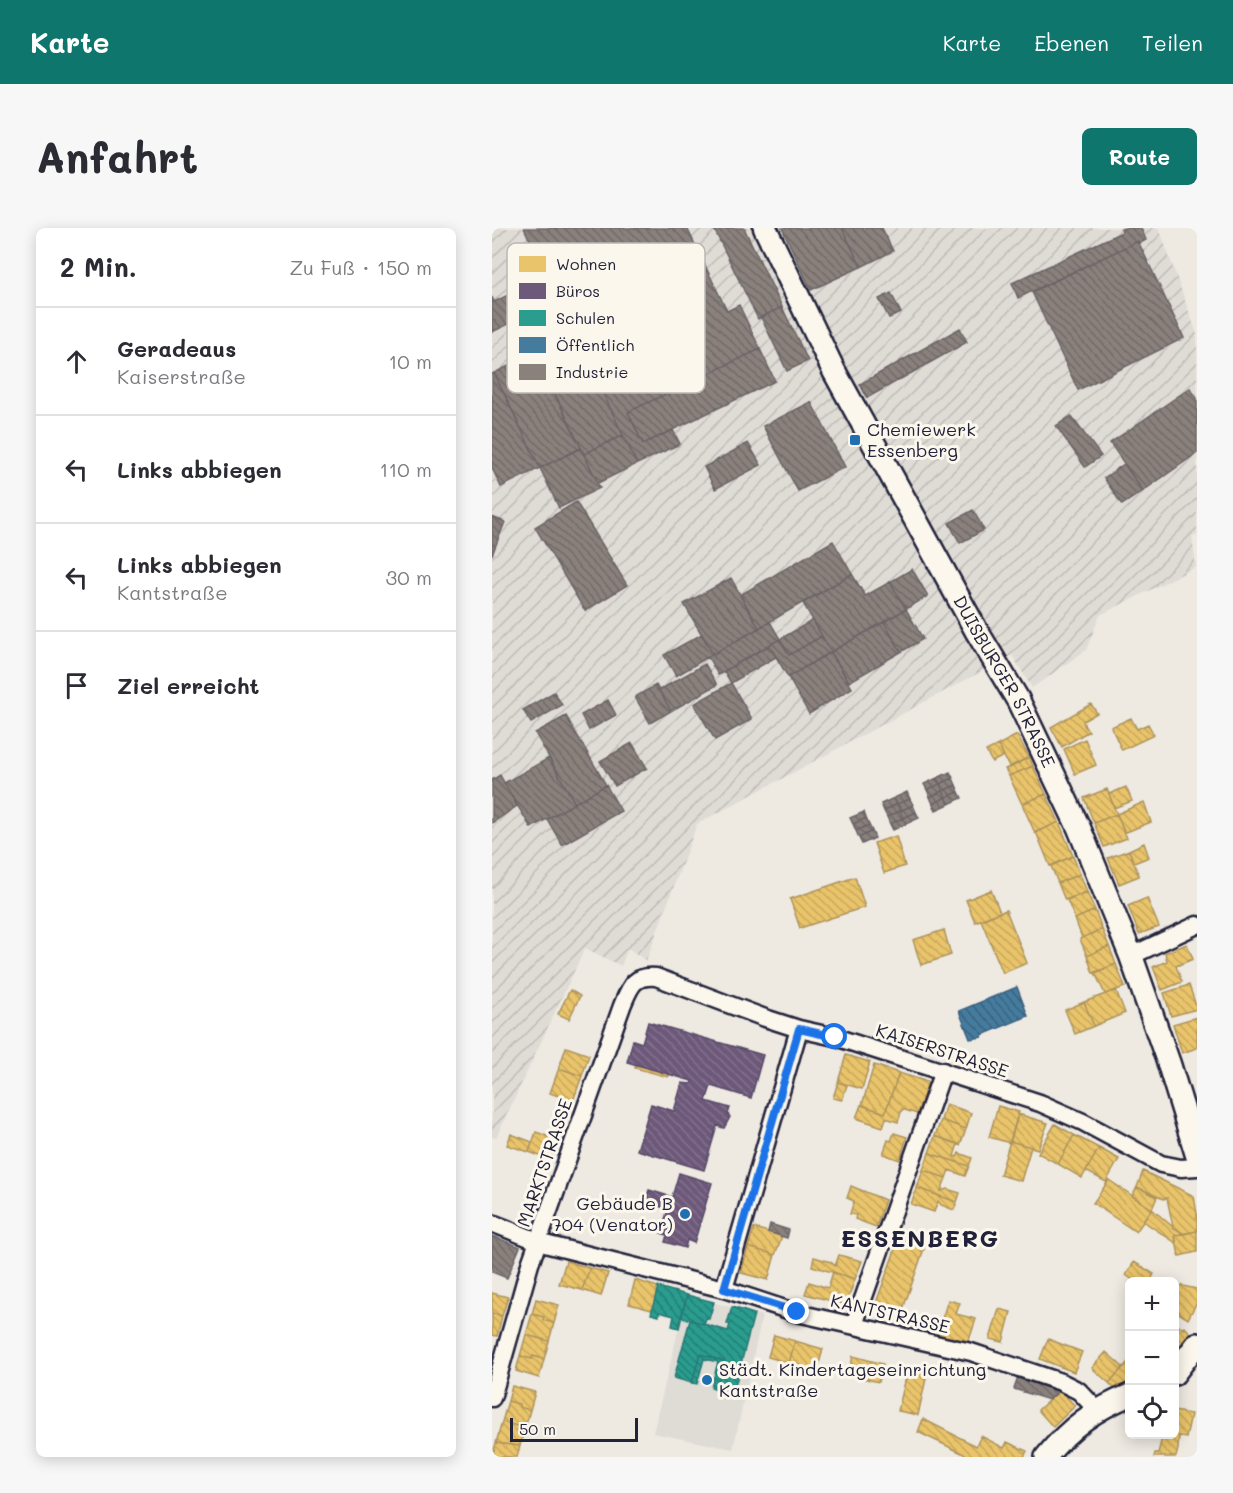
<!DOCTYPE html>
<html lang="de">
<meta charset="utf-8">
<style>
body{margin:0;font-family:Mali,sans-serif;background:#f7f7f7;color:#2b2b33}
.controls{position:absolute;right:18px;bottom:18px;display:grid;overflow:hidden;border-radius:9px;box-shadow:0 3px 15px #0003}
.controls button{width:54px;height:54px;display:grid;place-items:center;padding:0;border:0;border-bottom:2px solid #e1e1e2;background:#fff;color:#2b2b33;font:30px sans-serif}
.scale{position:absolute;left:18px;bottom:15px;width:128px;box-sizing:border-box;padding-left:6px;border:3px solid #22223b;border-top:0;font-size:16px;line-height:21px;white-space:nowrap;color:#22223b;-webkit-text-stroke:4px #fbf7ec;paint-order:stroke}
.stop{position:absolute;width:18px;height:18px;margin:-14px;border:4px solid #1a73e8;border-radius:50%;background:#fff}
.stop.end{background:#1a73e8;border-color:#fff;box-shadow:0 2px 6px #0008}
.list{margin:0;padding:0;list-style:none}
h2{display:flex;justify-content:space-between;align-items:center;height:78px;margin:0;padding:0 24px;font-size:26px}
h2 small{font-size:20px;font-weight:400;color:#7c7c81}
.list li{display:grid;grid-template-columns:39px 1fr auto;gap:18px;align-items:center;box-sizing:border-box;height:108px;padding:0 24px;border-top:2px solid #e1e1e2}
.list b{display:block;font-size:22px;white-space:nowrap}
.list p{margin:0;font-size:20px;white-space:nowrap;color:#7c7c81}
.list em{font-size:20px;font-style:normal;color:#7c7c81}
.icon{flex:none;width:33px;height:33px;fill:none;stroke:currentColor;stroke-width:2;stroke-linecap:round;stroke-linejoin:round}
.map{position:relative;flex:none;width:705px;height:1229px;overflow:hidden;border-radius:9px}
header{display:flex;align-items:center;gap:36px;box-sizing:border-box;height:84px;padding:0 30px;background:#0f766e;color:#fff}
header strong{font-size:28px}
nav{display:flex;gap:33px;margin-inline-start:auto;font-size:21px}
.intro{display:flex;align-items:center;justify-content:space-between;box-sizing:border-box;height:144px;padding:0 36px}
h1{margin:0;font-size:42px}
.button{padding:15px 27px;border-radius:9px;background:#0f766e;color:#fff;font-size:21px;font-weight:700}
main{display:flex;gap:36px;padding:0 36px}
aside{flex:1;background:#fff;border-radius:9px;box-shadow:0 3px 15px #0003}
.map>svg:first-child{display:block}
.built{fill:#dfdbd5}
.industrial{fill:url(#industrial-furrows)}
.homes{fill:url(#homes-back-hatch);stroke:#ad935c;stroke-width:1.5}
.offices{fill:url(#offices-back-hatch);stroke:#564867;stroke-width:1.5}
.schools{fill:url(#schools-back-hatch);stroke:#287876;stroke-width:1.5}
.public{fill:url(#public-back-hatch);stroke:#3a6080;stroke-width:1.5}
.industry{fill:url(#industry-back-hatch);stroke:#6b6468;stroke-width:1.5}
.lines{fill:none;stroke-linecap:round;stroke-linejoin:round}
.minor-casing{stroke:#22223b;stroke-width:21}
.tertiary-casing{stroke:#22223b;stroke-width:26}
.secondary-casing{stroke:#22223b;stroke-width:27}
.minor{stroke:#fbf7ec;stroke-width:16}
.tertiary{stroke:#fbf7ec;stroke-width:21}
.secondary{stroke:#fbf7ec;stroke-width:22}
.route{stroke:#1a73e8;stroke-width:8}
.poi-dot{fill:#1f6fb2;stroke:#fbf7ec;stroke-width:2}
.labels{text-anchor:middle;stroke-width:6;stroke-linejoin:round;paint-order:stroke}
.poi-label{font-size:18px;fill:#22223b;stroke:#fbf7ec;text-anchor:start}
.street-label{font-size:18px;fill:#22223b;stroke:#fbf7ec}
.district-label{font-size:24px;font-weight:bold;letter-spacing:1.5px;fill:#22223b;stroke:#fbf7ec}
.key{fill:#fbf7ec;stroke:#bab7b7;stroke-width:1.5}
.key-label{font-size:16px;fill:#22223b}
</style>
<header>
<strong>Karte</strong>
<nav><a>Karte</a><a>Ebenen</a><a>Teilen</a></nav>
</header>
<div class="intro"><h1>Anfahrt</h1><a class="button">Route</a></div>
<main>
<aside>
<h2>2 Min.<small>Zu Fuß · 150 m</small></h2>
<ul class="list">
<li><svg class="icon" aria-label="ahead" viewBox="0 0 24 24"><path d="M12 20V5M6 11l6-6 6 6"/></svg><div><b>Geradeaus</b><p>Kaiserstraße</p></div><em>10 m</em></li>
<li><svg class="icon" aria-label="left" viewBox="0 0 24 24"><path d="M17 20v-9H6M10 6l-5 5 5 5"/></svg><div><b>Links abbiegen</b></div><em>110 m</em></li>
<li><svg class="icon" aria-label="left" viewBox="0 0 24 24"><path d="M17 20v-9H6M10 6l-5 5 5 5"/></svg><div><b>Links abbiegen</b><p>Kantstraße</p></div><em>30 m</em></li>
<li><svg class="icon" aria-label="arrive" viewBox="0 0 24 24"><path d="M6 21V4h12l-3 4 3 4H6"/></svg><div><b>Ziel erreicht</b></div></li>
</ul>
</aside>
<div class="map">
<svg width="705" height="1229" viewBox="0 0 705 1229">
<defs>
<pattern id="industrial-furrows" width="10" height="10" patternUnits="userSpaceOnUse" patternTransform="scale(1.5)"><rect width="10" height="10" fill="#dfdbd5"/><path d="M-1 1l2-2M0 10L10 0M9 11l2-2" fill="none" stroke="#bfbcb8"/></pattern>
<pattern id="homes-back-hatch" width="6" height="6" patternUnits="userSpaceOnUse" patternTransform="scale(1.5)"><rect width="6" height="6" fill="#e9c46a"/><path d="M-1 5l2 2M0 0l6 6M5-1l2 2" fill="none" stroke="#c8a85d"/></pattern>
<pattern id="offices-back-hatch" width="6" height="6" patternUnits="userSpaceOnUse" patternTransform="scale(1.5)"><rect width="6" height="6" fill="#6d597a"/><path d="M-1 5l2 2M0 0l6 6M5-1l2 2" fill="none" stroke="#81728c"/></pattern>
<pattern id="schools-back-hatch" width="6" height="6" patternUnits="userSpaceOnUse" patternTransform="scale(1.5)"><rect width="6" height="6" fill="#2a9d8f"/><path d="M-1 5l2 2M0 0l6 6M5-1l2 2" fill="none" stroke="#248076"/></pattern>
<pattern id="public-back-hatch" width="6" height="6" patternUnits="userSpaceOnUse" patternTransform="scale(1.5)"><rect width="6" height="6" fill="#457b9d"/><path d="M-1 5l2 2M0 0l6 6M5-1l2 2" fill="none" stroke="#396481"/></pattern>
<pattern id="industry-back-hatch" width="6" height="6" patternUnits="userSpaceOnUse" patternTransform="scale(1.5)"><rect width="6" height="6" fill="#8a817c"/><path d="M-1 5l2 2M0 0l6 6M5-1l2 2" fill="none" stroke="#706967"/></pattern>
</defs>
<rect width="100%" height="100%" fill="#eeeae2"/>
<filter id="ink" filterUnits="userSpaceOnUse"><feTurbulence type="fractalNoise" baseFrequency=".0167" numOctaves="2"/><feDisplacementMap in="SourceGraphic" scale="12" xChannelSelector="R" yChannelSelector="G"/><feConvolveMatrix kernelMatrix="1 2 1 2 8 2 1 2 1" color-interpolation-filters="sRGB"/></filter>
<g filter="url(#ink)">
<path class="built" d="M 195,1067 L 270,1088 L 241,1221 L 161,1205 Z"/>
<path class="industrial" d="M 0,0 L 667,0 L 705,106 L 705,307 L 700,309 L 704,339 L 608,387 L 594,422 L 540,460 L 520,427 L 205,596 L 154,733 L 136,720 L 129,738 L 93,720 L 4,910 L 0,909 Z"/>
<path class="homes" d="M 599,476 L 605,485 L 591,493 L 593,499 L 597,503 L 570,519 L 559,499 Z
M 639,490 L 645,501 L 656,496 L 662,507 L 630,522 L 619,499 Z
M 525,507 L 537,529 L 518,540 L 506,517 Z
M 593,511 L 604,537 L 583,546 L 572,521 Z
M 506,517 L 512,528 L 500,534 L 494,523 Z
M 537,529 L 541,538 L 517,548 L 513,541 Z
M 541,538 L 554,566 L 530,576 L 517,548 Z
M 634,559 L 640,573 L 622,580 L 617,566 Z
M 615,561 L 625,586 L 602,595 L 592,570 Z
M 554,566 L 567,594 L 543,605 L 530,576 Z
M 652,574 L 659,594 L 632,605 L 625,586 Z
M 625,586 L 635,610 L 612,619 L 602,595 Z
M 567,594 L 581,628 L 558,638 L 544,604 Z
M 404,608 L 413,638 L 392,645 L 382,615 Z
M 652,615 L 657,629 L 642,635 L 637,622 Z
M 637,622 L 647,648 L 627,656 L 616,630 Z
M 581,628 L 588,646 L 566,655 L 559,638 Z
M 588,646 L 595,664 L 573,672 L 566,655 Z
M 363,649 L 373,679 L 308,700 L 298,671 Z
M 499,662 L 508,684 L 483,694 L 474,672 Z
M 595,664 L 603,682 L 583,691 L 575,672 Z
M 655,670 L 667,699 L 647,706 L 636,678 Z
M 514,682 L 535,735 L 511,745 L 489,692 Z
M 603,682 L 610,701 L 590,710 L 583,691 Z
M 610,701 L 617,718 L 595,728 L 588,711 Z
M 452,702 L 459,727 L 429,737 L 421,712 Z
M 695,716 L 701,731 L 684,738 L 690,754 L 670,762 L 661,739 L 675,733 L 673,725 Z
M 617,718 L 624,736 L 601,745 L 595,728 Z
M 624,736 L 633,759 L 613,766 L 603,745 Z
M 697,757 L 705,781 L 679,788 L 672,765 Z
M 78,762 L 88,768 L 77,791 L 66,786 Z
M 624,762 L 633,785 L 602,798 L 592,774 Z
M 592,774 L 602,798 L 583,806 L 573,782 Z
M 705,789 L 705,820 L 690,825 L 681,796 Z
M 74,819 L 97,827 L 90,848 L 67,840 Z
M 354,827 L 378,834 L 370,861 L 346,854 Z
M 144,836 L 178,846 L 176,849 L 143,840 Z
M 382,837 L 407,845 L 393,885 L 370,877 Z
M 67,840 L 90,848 L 81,873 L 58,865 Z
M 407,845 L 436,854 L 425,886 L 410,881 L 406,894 L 394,890 L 391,899 L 364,890 L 369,877 L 393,885 Z
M 346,854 L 355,857 L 350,872 L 341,870 Z
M 454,876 L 479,885 L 474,901 L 449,892 Z
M 506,878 L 527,884 L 518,915 L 497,909 Z
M 526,886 L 556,895 L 546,921 L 518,913 Z
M 449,892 L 474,901 L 468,917 L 443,908 Z
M 563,896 L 582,907 L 566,936 L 546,925 Z
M 44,904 L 66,912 L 59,932 L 37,924 Z
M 402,905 L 415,909 L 408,932 L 391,926 L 396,912 L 399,913 Z
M 19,906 L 40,914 L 37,924 L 15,917 Z
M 582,907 L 607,920 L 590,950 L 566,936 Z
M 443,908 L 466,916 L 462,928 L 465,929 L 467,925 L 480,930 L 477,938 L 437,925 Z
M 518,913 L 539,919 L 529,953 L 508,947 Z
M 607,920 L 627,931 L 614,954 L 594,943 Z
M 437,925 L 477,938 L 473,948 L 457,942 L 454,950 L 431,942 Z
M 431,942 L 454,950 L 449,963 L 455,961 L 468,965 L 465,974 L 425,960 Z
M 651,943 L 702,968 L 705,986 L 705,1003 L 692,1006 L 681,999 L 675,970 L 671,971 L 645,959 Z
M 617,952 L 660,981 L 644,1004 L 601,975 Z
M 359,958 L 393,972 L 384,999 L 363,991 L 364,987 L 358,986 L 362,973 L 355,970 Z
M 645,959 L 665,969 L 660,981 L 640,968 Z
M 425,960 L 465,974 L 462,982 L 449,977 L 446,973 L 442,984 L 419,976 Z
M 660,981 L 681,999 L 692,1006 L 683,1007 L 684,1015 L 651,993 Z
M 262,1000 L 290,1008 L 283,1027 L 256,1019 Z
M 705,1003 L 705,1024 L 687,1028 L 683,1007 Z
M 407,1011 L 433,1018 L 410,1084 L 384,1075 Z
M 256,1019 L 283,1027 L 276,1052 L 249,1045 Z
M 347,1027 L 370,1033 L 363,1051 L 320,1038 L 322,1029 L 339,1034 L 343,1038 Z
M 74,1033 L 98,1040 L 90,1062 L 67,1056 Z
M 642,1034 L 662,1046 L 658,1054 L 644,1054 L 634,1047 Z
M 98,1040 L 116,1045 L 109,1068 L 90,1062 Z
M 341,1044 L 363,1051 L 355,1074 L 351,1076 L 313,1066 L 317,1054 L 336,1060 Z
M 143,1052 L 166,1059 L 160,1082 L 137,1076 Z
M 682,1056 L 705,1061 L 705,1074 L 696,1091 L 682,1082 Z
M 0,1065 L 16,1069 L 10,1088 L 0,1085 Z
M 44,1071 L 67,1077 L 62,1095 L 51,1092 L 52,1089 L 40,1086 Z
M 456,1072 L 468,1075 L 464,1086 L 484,1091 L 476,1115 L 445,1107 Z
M 507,1081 L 519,1084 L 511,1114 L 498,1111 Z
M 0,1085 L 10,1088 L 5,1108 L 0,1107 Z
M 40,1086 L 52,1089 L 51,1092 L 62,1095 L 57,1113 L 34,1107 Z
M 682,1095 L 692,1101 L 693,1099 L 702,1109 L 687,1123 L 682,1118 Z
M 34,1107 L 57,1113 L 52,1131 L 41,1128 L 40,1131 L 28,1128 Z
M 282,1107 L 303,1113 L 297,1135 L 276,1129 Z
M 556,1111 L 590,1124 L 582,1144 L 548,1131 Z
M 303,1113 L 331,1121 L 325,1143 L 297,1135 Z
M 614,1124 L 631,1139 L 617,1155 L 600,1140 Z
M 28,1128 L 40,1131 L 41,1128 L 52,1131 L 47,1150 L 24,1143 Z
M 361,1128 L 391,1136 L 387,1154 L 357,1147 Z
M 636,1134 L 638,1152 L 626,1164 L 617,1155 Z
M 416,1141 L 435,1146 L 426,1187 L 406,1183 Z
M 20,1158 L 43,1164 L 38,1182 L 27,1179 L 27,1176 L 16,1173 Z
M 568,1162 L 583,1178 L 561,1199 L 546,1182 Z
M 16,1173 L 27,1176 L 27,1179 L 38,1182 L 33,1200 L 10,1194 Z
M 682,1183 L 699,1186 L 694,1210 L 687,1208 L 686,1221 L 684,1229 L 662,1229 L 663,1225 L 666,1225 L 671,1206 L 682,1206 Z
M 431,1191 L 484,1218 L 489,1208 L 512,1220 L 515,1214 L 535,1223 L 532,1229 L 478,1229 L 426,1204 Z
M 10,1194 L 33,1200 L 28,1218 L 4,1215 Z
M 4,1215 L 28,1218 L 25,1229 L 0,1229 Z"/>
<path class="offices" d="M 156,794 L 271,827 L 259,870 L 219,858 L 214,873 L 238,880 L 236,886 L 238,889 L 232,900 L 225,898 L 212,942 L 145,922 L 159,876 L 182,883 L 190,855 L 199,856 L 200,853 L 135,834 L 141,812 L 150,815 Z
M 187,945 L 220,955 L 202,1015 L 195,1012 L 193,1020 L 173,1014 L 175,1007 L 169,1005 L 176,981 L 153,974 L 157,962 L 180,969 Z"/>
<path class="schools" d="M 166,1059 L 195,1067 L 187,1100 L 180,1098 L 182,1088 L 167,1084 L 167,1088 L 159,1086 Z
M 195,1067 L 222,1074 L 217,1091 L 214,1090 L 212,1096 L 189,1089 Z
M 240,1079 L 262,1086 L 241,1166 L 224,1161 L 231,1133 L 208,1126 L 200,1155 L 182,1150 L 198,1092 L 236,1103 L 238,1096 L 235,1096 Z
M 208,1126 L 231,1133 L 224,1161 L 219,1160 L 226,1134 L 212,1131 L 205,1156 L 200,1155 Z"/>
<path class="public" d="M 525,759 L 536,788 L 490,807 L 490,809 L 478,811 L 467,783 Z"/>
<path class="industry" d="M 32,0 L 195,0 L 235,83 L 247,77 L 268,121 L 136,184 L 151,216 L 181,202 L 188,216 L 145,236 Z
M 224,0 L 252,0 L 290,79 L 266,91 L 222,1 Z
M 290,0 L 350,0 L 369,39 L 319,62 Z
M 350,0 L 390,0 L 401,23 L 369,39 Z
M 632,0 L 649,0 L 654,12 L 647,16 L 646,13 L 526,70 L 520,55 L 630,4 L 629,1 Z
M 646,13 L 692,110 L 586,162 L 540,64 Z
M 30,60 L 42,84 L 0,104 L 0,69 L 2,74 Z
M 399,65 L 409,85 L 397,90 L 387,71 Z
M 290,79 L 316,133 L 295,143 L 269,89 Z
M 468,100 L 475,114 L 375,170 L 368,156 Z
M 268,121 L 283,153 L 151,216 L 136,184 Z
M 43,125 L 89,220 L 48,240 L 2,145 Z
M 97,136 L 131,207 L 92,226 L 58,155 Z
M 2,145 L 48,240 L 9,259 L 0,240 L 0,146 Z
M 698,160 L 705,170 L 705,225 L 651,263 L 618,215 Z
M 319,174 L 353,239 L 306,263 L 271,198 Z
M 579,188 L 609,228 L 593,239 L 564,198 Z
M 131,207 L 145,236 L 106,255 L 92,226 Z
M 256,215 L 269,237 L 223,261 L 212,239 Z
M 89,220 L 108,260 L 67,280 L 48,240 Z
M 632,236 L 651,263 L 630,277 L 612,250 Z
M 84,274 L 135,357 L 93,383 L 43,299 Z
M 481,282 L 492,302 L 468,315 L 457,295 Z
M 0,289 L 13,294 L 0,327 Z
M 341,313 L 360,346 L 267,400 L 248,367 Z
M 420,341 L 436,368 L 414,381 L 398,354 Z
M 360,346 L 373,368 L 398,354 L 414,381 L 339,424 L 311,375 Z
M 239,350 L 267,400 L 221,426 L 192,376 Z
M 414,381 L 431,411 L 409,424 L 392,394 Z
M 321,392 L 330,408 L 297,427 L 288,411 Z
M 278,394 L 288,411 L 226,447 L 216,429 Z
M 392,394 L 409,424 L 357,454 L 339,424 Z
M 210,406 L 221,426 L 184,448 L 172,427 Z
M 330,408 L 339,424 L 296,449 L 277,417 L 288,411 L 297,427 Z
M 277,417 L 284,429 L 239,455 L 232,443 Z
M 339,424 L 360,460 L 317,486 L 296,449 Z
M 213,436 L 225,457 L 179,483 L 167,462 Z
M 239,455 L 260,491 L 223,512 L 202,476 Z
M 164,457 L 179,483 L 158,495 L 143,469 Z
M 62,464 L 70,477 L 39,495 L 31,482 Z
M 116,472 L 124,487 L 97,502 L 89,487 Z
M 74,488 L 114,557 L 83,575 L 43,505 Z
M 140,515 L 155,540 L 123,558 L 108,533 Z
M 57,530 L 83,575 L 39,600 L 12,555 Z
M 458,544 L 461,550 L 448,556 L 445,550 Z
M 8,547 L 25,578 L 0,595 L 0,552 Z
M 445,550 L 448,556 L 435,562 L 432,556 Z
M 461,550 L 464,557 L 451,563 L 448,556 Z
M 448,556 L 451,563 L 438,569 L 435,562 Z
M 114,557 L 129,583 L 70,617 L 55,591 Z
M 464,557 L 467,564 L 454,569 L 451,563 Z
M 451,563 L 454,569 L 441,576 L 438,569 Z
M 415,564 L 418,571 L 405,576 L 402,570 Z
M 467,564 L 470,570 L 457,576 L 454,569 Z
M 454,569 L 457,576 L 444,582 L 441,576 Z
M 402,570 L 405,576 L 392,583 L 389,576 Z
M 418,571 L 421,577 L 408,583 L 405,576 Z
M 405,576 L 408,583 L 395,589 L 392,583 Z
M 421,577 L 424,584 L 411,590 L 408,583 Z
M 408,583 L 411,590 L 398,596 L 395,589 Z
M 372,584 L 374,590 L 361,596 L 358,590 Z
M 424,584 L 427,590 L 414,596 L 411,590 Z
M 374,590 L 377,597 L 364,603 L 361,596 Z
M 411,590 L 414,596 L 401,602 L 398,596 Z
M 377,597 L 380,603 L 367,610 L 364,603 Z
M 380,603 L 383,610 L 370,616 L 367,610 Z
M 278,996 L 297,1002 L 295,1010 L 276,1004 Z
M 0,1008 L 28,1019 L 15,1050 L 0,1044 Z
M 526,1148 L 568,1162 L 557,1172 L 522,1161 Z"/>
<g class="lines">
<g class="minor-casing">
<path id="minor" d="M 639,728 L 705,697
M 0,995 L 53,1016 L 232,1061 L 305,1085 L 479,1124 L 569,1154 L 587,1163 L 605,1182
M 232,1061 L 307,801
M 362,1097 L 451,843
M 0,1170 L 38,1036 L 130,778 C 138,759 141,747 164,749 L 273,790 L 307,801 L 343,809 L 548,875 L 591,894 L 669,936 L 689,940 L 705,939"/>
</g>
<g class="tertiary-casing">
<path id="tertiary" d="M 682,1146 L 705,1116
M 554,1229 C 577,1200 603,1181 638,1167"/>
</g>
<g class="secondary-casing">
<g id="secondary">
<path id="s1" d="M 273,0 L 342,143 L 484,402 L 526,472 L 587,600 L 639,728 L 677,836 L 705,927"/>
</g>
</g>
<use href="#minor" class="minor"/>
<use href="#tertiary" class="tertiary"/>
<use href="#secondary" class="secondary"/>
</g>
</g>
<g class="lines" filter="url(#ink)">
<path class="route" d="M 305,1084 L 232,1061 L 307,801 L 343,809"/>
</g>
<g class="poi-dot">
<rect x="357" y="206" width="12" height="12" rx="3"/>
<circle cx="193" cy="986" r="6"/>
<circle cx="215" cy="1152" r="6"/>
</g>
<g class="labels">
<g class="poi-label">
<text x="375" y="208">Chemiewerk<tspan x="375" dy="21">Essenberg</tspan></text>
<text x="181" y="982" text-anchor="end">Gebäude B<tspan x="181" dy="21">704 (Venator)</tspan></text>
<text x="227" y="1148">Städt. Kindertageseinrichtung<tspan x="227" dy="21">Kantstraße</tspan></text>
</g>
<g class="street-label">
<text dy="6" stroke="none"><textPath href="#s1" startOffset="513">DUISBURGER STRASSE</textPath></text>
<text transform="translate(450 823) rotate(18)" y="6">KAISERSTRASSE</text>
<text transform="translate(53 935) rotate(-71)" y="6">MARKTSTRASSE</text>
<text transform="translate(398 1086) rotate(13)" y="6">KANTSTRASSE</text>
</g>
<g class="district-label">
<text x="428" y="1019">ESSENBERG</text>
</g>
</g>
<rect x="15" y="15" width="198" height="150" rx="9" class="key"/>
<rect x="27" y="28" width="27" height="16" fill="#e9c46a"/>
<rect x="27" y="55" width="27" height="16" fill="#6d597a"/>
<rect x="27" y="82" width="27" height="16" fill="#2a9d8f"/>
<rect x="27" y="109" width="27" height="16" fill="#457b9d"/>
<rect x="27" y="136" width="27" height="16" fill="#8a817c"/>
<g class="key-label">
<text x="64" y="42">Wohnen</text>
<text x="64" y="69">Büros</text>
<text x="64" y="96">Schulen</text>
<text x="64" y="123">Öffentlich</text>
<text x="64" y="150">Industrie</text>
</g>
</svg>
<div class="controls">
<button>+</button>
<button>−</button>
<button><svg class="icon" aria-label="locate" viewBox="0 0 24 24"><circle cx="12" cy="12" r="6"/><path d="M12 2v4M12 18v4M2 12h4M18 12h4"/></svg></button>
</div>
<div class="scale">50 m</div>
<div class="stop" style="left:343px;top:809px"></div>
<div class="stop end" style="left:305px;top:1084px"></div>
</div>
</main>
